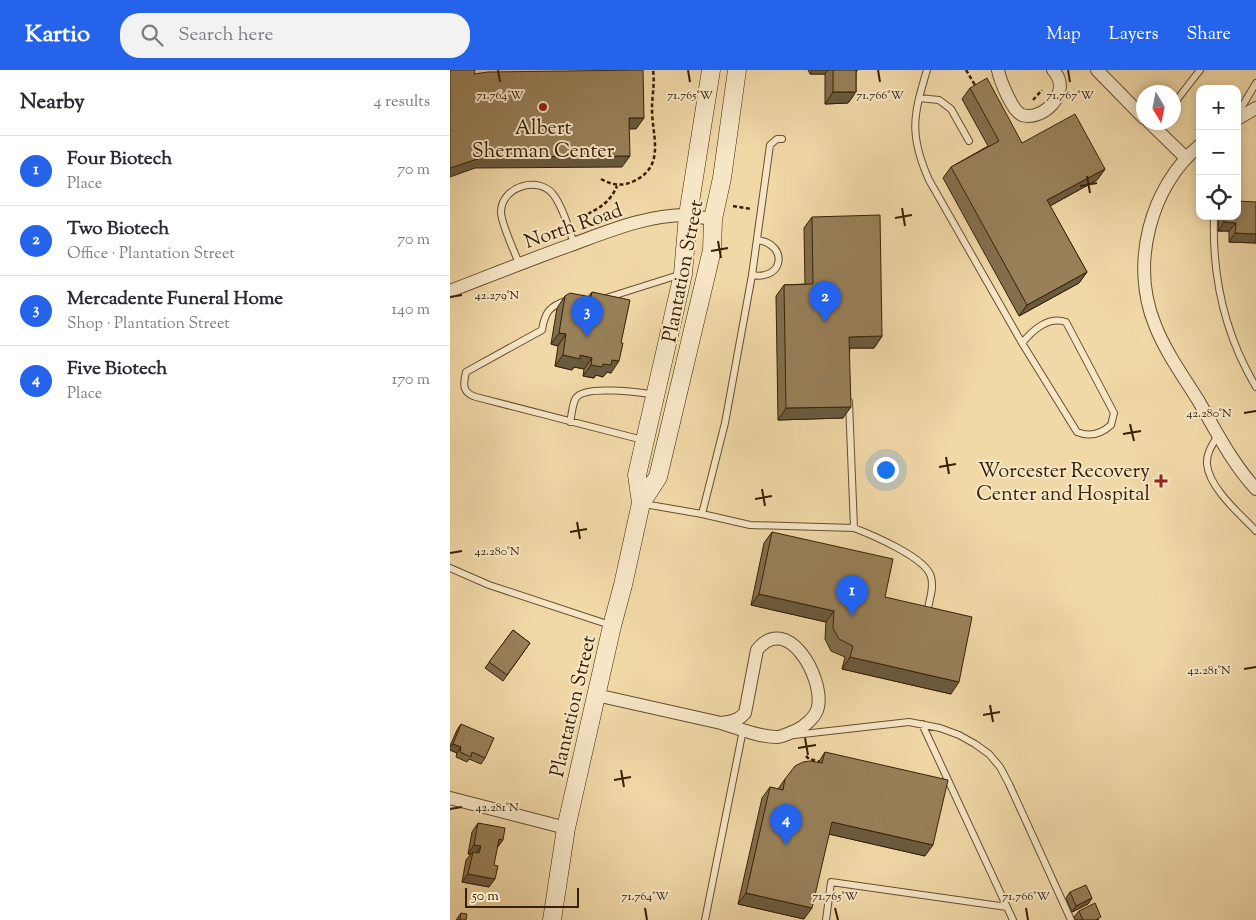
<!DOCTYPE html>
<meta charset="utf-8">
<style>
body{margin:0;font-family:"Sorts Mill Goudy",serif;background:#f2f2f3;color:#2b2b33}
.controls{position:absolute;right:15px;top:15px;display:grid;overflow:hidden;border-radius:10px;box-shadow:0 2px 8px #0003}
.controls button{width:45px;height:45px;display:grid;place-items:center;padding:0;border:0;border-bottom:1px solid #e1e1e2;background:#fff;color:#2b2b33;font:25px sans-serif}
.compass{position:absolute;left:686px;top:15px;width:45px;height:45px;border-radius:50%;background:#fff;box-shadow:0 2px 8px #0003;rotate:170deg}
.scale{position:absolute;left:15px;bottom:12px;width:114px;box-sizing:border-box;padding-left:5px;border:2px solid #372105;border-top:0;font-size:14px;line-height:18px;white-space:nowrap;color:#372105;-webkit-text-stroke:4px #f6e6c6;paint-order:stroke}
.you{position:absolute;left:435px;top:399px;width:18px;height:18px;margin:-12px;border:4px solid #fff;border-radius:50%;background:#1a73e8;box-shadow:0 0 0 8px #1a73e833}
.badge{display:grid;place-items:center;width:32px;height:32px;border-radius:50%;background:#2563eb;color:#fff;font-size:16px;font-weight:700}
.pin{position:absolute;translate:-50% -41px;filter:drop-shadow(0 1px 2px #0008)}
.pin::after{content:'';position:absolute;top:26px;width:18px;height:15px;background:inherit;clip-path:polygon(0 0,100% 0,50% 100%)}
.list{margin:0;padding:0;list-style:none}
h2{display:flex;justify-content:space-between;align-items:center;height:65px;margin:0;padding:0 20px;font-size:21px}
h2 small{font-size:16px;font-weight:400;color:#7c7c81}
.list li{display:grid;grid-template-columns:32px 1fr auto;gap:15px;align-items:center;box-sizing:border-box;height:70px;padding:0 20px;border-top:1px solid #e1e1e2}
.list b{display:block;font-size:19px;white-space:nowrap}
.list p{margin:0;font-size:16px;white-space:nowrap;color:#7c7c81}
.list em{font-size:16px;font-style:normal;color:#7c7c81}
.icon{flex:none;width:28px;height:28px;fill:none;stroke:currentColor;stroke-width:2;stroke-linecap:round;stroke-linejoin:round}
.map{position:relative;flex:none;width:806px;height:850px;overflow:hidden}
header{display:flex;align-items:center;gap:30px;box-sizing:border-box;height:70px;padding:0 25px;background:#2563eb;color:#fff}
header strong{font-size:24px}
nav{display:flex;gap:28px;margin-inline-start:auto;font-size:18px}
.search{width:350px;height:45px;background:#f2f2f3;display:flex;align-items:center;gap:12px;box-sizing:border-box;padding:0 18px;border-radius:20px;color:#7c7c81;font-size:19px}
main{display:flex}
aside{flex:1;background:#fff}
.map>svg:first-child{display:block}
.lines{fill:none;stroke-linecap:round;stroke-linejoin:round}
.service-casing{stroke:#664f2e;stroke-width:8}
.minor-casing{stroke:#664f2e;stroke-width:14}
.secondary-casing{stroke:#372105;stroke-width:19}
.path{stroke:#372105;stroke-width:2.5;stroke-dasharray:4 2.5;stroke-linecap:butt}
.service{stroke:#f6e6c6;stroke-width:6}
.minor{stroke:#f6e6c6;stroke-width:12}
.secondary{stroke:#f6e6c6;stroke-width:18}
.wall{fill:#836e4d;stroke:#372105}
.shaded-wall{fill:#6a5a3e;stroke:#372105}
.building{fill:#988059;stroke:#372105}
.ticks{fill:none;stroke:#372105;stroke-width:2}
.poi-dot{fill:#8f2418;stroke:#f6e6c6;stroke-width:2}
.labels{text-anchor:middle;stroke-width:4;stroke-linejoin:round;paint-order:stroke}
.poi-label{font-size:20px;fill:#372105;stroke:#f6e6c6}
.street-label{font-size:20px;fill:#372105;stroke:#f6e6c6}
.ticks-label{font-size:12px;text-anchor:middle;fill:#372105;stroke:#f6e6c6;stroke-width:4;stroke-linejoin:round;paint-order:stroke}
</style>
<header>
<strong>Kartio</strong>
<div class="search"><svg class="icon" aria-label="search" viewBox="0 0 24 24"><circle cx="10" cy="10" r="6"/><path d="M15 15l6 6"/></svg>Search here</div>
<nav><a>Map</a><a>Layers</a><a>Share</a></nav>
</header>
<main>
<aside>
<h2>Nearby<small>4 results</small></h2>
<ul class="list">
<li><span class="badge">1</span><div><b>Four Biotech</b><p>Place</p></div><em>70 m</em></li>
<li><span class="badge">2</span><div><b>Two Biotech</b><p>Office · Plantation Street</p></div><em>70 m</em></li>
<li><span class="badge">3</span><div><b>Mercadente Funeral Home</b><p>Shop · Plantation Street</p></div><em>140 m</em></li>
<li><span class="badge">4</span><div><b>Five Biotech</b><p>Place</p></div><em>170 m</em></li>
</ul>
</aside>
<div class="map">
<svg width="806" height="850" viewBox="0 0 806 850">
<rect width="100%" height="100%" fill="#f1d8a7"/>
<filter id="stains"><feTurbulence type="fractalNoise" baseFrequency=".004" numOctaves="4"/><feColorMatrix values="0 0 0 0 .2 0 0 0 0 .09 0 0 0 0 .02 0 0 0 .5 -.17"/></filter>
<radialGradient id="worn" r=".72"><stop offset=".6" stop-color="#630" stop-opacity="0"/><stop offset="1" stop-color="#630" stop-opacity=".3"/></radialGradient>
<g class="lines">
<g class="service-casing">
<path id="service" d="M 477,0 C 463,46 459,65 479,110 L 572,273 L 627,362 C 639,367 651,364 661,355 L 664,343 L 616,252 C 598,246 583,260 572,273
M 469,28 L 489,30 L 501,39 L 519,71
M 726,31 L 750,0
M 787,45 L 806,13
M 764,146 C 762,206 775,265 806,317
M 69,194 C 65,182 51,154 51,142 C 51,116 91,104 105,127 C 114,140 119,159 124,174
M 302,205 C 334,211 339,174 307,170
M 156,228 L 232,204
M 118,230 C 100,236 95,241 92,260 L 16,302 C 13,314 12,323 26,327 L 193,370
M 120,352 C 122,345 122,334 126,328 C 134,315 190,322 204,325
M 768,365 C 763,374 756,383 757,394 C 759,418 790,444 806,461
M 194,434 L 252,444 L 275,353 L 302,205 L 320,75 L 327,69 L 332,69
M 252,444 L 300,455 L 404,458 L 399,332
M 404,458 C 422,465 477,488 481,507 C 484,517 480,528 478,538
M 0,498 L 39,515 L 160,555
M 472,654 L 563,850
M 344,665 L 459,652 L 490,658 L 509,665 L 525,674 L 539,684 L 550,697 L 559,714 L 621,850
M 255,850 L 293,660
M 376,850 L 381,812 L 557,837"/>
</g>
<g class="minor-casing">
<path id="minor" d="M 548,0 C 550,10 562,41 572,45 C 592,52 624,22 603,0
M 647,0 L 694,48
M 787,49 L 806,38
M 699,52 L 735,87
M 750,75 C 700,117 680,194 705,255 C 715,281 733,306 748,330 C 766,361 782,393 806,419
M 0,221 C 39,206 79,190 118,176 C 157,162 195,145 237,145 C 245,146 254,148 263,149
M 146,625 L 271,653 C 280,652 288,651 295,643 L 307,580 C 337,542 374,607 368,637 C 366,647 354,657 345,661 C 339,663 332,667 327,667 C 308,667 288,658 271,653
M 0,728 L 116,758"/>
</g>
<g class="secondary-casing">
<path id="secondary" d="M 191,433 L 187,405 L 233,204 L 238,145 L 261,0
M 102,850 L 116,758 L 162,556 L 173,515 L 191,433 L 208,407 L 262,180 L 263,149 L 272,108 L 287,0"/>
</g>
<path class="path" d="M 155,0 L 156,0
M 516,0 L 525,15
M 583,30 L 592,20
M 151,109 C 162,115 172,117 184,111 C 216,96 202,66 202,39 C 202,26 205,13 203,0
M 283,136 L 301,139
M 132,147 C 149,138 159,134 167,116
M 356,686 L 359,689 L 371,692"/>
<use href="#service" class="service"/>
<use href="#minor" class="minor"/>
<use href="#secondary" class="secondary"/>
</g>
<path class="wall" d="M 358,0 L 408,0 L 406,2 L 406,22 L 398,33 L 375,34 L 375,4 L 360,4 Z
M 520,18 L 572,73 L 655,99 L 647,110 L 600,136 L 637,202 L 629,213 L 569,246 L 493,108 L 501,97 L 538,76 L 512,29 Z
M 806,132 L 806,173 L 779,172 L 779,161 L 768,161 L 769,146 L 787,146 Z
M 362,147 L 432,266 L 424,278 L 400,278 L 393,348 L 328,350 L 326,226 L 334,215 L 355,214 L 354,158 Z
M 142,222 L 161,303 L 157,302 L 153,307 L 146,305 L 144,308 L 133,306 L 134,299 L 124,297 L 122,300 L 105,296 L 108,276 L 101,274 L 107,238 L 115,226 L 138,227 Z
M 322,462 L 435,527 L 501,624 L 392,599 L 395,587 L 381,581 L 375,569 L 376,552 L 301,535 L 314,473 Z
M 63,560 L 80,573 L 53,611 L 35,598 Z
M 11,654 L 35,688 L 31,694 L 19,689 L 17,692 L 6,687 L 7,683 L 0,680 L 0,676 L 7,660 Z
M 375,682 L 475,786 L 379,764 L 354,849 L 288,834 L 312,728 L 320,717 L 328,719 L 335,709 L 368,693 Z
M 28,753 L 39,817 L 12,812 L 16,790 L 21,784 L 18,784 L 22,762 Z
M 620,822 L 642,828 L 638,834 L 622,842 L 616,828 Z
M 629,841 L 649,850 L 626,850 L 624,847 Z
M 11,843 L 10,850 L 6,850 Z"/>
<path class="shaded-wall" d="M 363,0 L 378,0 L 375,4 L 360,4 Z
M 383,22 L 406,22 L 398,33 L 375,34 Z
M 179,48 L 194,48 L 186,59 L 171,59 Z
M 180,86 L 172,97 L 25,98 L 0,107 L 0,98 L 33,87 Z
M 655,99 L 647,110 L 589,142 L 597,130 Z
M 774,152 L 786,153 L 779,161 L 768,161 Z
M 785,163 L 806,164 L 806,173 L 779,172 Z
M 637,202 L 629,213 L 569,246 L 577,235 Z
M 109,263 L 116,264 L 108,276 L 101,274 Z
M 432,266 L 424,278 L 391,278 L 399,267 Z
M 113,285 L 130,285 L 142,288 L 134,299 L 124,297 L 122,300 L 105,296 Z
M 162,290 L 169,291 L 161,303 L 157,302 L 153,307 L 146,305 L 144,308 L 133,306 L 141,295 Z
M 401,337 L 393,348 L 328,350 L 336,338 Z
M 309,524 L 384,541 L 376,552 L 301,535 Z
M 400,587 L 509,612 L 501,624 L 392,599 Z
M 3,674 L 11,677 L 7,683 L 0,680 L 0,677 Z
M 382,752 L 483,775 L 475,786 L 374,763 Z
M 49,769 L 53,770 L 47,778 Z
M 24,775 L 31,776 L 25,785 L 23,782 L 21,784 L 18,784 Z
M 18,804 L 45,809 L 39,817 L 12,812 Z
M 296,823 L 362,838 L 354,849 L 288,834 Z
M 642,828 L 638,834 L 622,842 L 626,836 Z"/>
<path class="building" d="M 0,0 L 25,0 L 24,4 L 38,2 L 193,0 L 194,48 L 179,48 L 180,86 L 33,87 L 0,98 Z
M 383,0 L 406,0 L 406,22 L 383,22 Z
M 537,8 L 572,73 L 625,44 L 655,99 L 597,130 L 637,202 L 577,235 L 501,97 L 549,71 L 520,18 Z
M 787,131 L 806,132 L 806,164 L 785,163 L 786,153 L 774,152 L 774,146 L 787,146 Z
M 430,145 L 432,266 L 399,267 L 401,337 L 336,338 L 334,215 L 363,214 L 362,147 Z
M 142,222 L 180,230 L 171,273 L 173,273 L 169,291 L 162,290 L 161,295 L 153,294 L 152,297 L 141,295 L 142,288 L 130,285 L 130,289 L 113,285 L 116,264 L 109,263 L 115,226 L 120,223 L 141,227 Z
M 322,462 L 443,489 L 435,527 L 522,547 L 509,612 L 400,587 L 403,576 L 389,569 L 383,558 L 384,541 L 309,524 Z
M 63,560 L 80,573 L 57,605 L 39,592 Z
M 11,654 L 44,668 L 35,688 L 22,682 L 21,687 L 10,682 L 11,677 L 3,674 Z
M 375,682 L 498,710 L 483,775 L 382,752 L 362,838 L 296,823 L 320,717 L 333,720 L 335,709 L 345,696 L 353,692 L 360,691 L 372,693 Z
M 28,753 L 55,758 L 53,770 L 49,769 L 44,795 L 48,796 L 45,809 L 18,804 L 23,782 L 29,783 L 31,776 L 24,775 Z
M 636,815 L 642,828 L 626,836 L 620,822 Z
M 645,833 L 651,847 L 645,850 L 633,850 L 629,841 Z
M 11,843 L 17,844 L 16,850 L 10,850 Z"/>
<path class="ticks" d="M 48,0 L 50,12M 238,0 L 240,12M 428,0 L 430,12M 618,0 L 620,12M 637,106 L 640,123M 630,116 L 647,113M 452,138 L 455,156M 445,148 L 462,145M 268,171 L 271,188M 261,181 L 278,178M 0,227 L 12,225M 794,343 L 806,341M 680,354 L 684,371M 673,364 L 691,361M 496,387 L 499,404M 489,397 L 506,394M 312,419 L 315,436M 305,429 L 322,426M 127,452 L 130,469M 120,462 L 137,459M 0,483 L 12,481M 794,599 L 806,597M 540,635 L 543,652M 533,645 L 550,642M 355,668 L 358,685M 348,678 L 366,675M 171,700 L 174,717M 164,710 L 181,707M 0,739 L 12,737M 195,838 L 197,850M 385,838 L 388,850M 576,838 L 578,850"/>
<g class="poi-dot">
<circle cx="93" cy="37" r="5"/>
<path d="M708.5 403.5h5v5h5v5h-5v5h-5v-5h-5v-5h5z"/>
</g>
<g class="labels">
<g class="poi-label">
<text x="93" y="64">Albert<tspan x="93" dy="23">Sherman Center</tspan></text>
<text x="700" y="407" text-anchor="end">Worcester Recovery<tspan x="700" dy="23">Center and Hospital</tspan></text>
</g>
<g class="street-label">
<text transform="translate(123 155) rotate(-19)" y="7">North Road</text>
<text transform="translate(232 201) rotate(-79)" y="7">Plantation Street</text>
<text transform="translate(122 636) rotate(-77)" y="7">Plantation Street</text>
</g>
</g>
<g class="ticks-label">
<text x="240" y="29">71.765°W</text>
<text x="50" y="29">71.764°W</text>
<text x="430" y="29">71.766°W</text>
<text x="620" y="29">71.767°W</text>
<text x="47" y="229">42.279°N</text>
<text x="759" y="347">42.280°N</text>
<text x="47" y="485">42.280°N</text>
<text x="759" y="604">42.281°N</text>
<text x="47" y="741">42.281°N</text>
<text x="195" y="830">71.764°W</text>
<text x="385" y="830">71.765°W</text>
<text x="576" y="830">71.766°W</text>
</g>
<rect width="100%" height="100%" filter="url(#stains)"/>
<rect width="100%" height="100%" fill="url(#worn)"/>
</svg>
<div class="controls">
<button>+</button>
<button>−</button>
<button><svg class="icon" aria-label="locate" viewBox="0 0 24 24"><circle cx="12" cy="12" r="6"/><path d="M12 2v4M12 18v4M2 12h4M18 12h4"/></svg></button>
</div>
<svg class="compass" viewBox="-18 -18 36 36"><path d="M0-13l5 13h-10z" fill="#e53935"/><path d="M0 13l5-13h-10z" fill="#7c7c81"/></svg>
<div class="scale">50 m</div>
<div class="you"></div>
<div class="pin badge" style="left:402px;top:546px">1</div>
<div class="pin badge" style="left:375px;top:252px">2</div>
<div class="pin badge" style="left:137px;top:267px">3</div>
<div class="pin badge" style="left:336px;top:775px">4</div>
</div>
</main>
